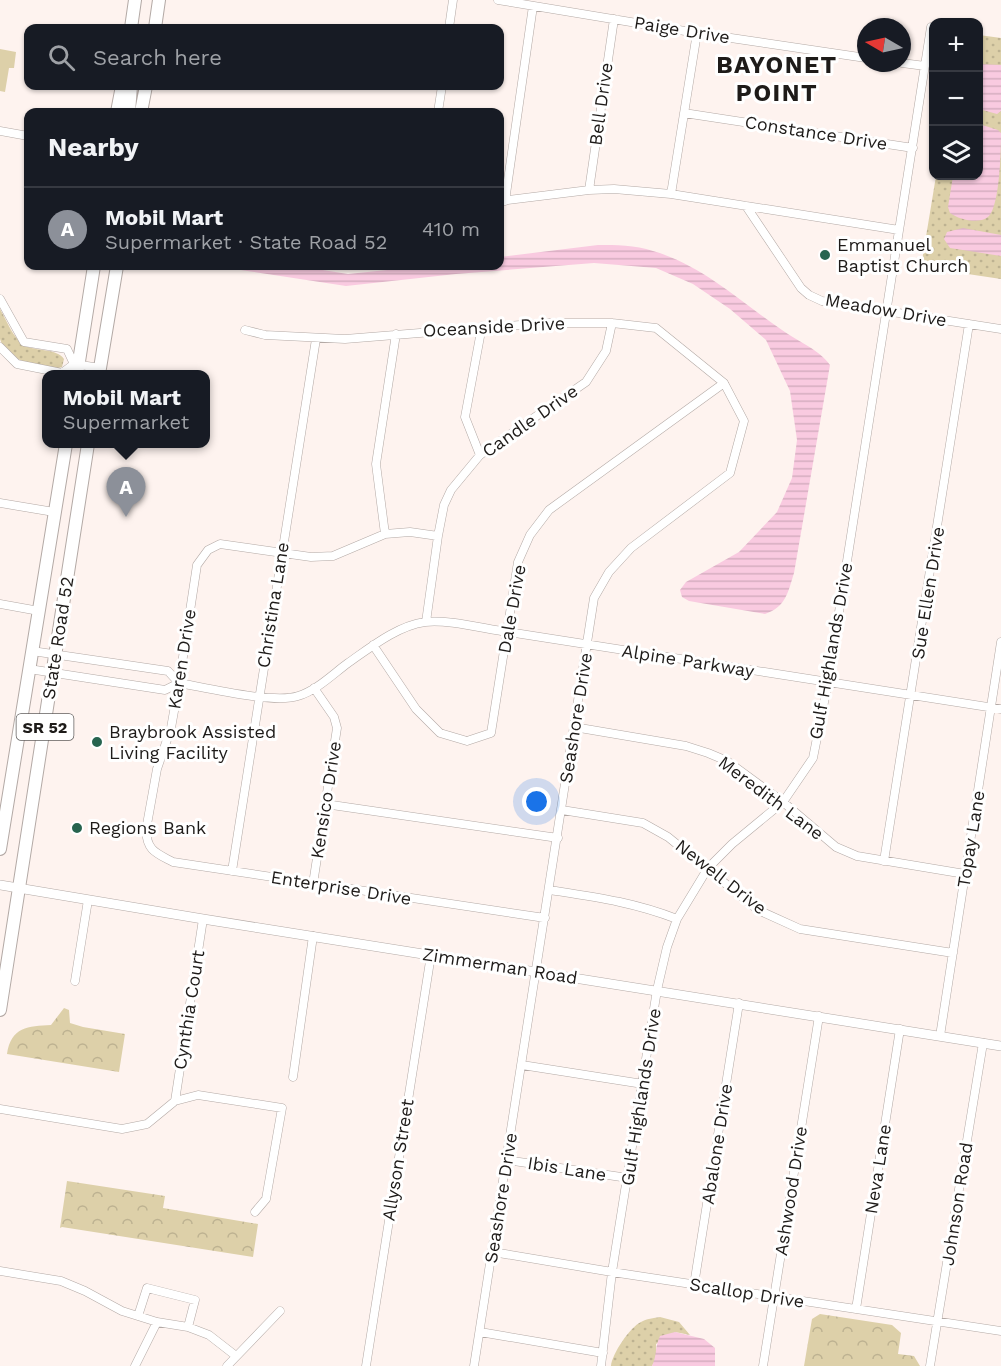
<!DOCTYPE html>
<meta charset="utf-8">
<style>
body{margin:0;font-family:"Work Sans",sans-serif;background:#20242c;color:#f1f3f6}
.controls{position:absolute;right:18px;top:18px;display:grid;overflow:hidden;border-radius:12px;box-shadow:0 2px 4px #0004}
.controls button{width:54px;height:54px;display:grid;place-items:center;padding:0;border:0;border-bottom:2px solid #363941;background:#171b24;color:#f1f3f6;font:30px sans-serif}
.compass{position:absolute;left:857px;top:18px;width:54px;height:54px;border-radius:50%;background:#171b24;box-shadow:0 2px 4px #0004;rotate:279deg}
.you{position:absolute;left:537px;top:802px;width:21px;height:21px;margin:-15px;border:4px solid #fff;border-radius:50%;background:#1a73e8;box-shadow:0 0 0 9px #1a73e833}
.badge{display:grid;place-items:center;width:39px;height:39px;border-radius:50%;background:#8c9099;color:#fff;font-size:20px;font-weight:700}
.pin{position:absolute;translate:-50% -50px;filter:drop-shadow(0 2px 3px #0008)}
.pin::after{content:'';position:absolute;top:32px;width:21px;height:18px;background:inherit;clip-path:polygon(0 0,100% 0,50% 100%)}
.popup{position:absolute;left:42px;top:370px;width:168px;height:78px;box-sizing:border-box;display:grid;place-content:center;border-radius:12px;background:#171b24;filter:drop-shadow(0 2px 4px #0005);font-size:20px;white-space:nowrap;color:#9ea1a6}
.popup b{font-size:22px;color:#f1f3f6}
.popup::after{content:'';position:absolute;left:50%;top:100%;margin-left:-12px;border:12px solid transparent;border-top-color:#171b24}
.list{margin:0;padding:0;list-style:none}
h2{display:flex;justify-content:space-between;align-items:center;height:78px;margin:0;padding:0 24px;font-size:26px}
h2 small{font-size:20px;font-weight:400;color:#9ea1a6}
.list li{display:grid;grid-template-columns:39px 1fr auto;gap:18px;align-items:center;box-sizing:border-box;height:84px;padding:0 24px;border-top:2px solid #363941}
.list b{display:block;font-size:22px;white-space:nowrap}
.list p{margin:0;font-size:20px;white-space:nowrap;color:#9ea1a6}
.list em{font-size:20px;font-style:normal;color:#9ea1a6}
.icon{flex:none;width:33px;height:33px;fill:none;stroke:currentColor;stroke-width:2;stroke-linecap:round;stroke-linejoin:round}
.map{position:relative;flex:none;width:1001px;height:1366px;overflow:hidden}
.search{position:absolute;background:#171b24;box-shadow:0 2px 4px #0004;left:24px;top:24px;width:480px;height:66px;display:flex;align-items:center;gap:15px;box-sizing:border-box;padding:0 21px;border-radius:12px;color:#9ea1a6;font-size:22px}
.panel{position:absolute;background:#171b24;box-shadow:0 2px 4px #0004;left:24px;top:108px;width:480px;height:162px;border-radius:12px}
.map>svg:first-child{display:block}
.grass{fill:url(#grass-dots)}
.forest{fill:url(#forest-crowns)}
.park{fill:#ddd0a9}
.water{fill:url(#water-rules)}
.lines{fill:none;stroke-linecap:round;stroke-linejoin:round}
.minor-casing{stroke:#b3a9a5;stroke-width:9}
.tertiary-casing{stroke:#b3a9a5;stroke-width:10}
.primary-casing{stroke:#b3a9a5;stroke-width:14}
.minor{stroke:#fff;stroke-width:8}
.tertiary{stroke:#fff;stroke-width:9}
.primary{stroke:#fff;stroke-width:12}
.poi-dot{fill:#27644f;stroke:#fff;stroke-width:2}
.labels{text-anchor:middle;stroke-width:6;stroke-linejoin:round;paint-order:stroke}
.shield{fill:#fff;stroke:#625f5e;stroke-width:1.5}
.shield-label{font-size:16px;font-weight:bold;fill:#1e1b19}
.street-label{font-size:18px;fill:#1e1b19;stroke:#fff}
.poi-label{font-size:18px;fill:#1e1b19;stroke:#fff;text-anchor:start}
.district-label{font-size:24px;font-weight:bold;letter-spacing:1.5px;fill:#1e1b19;stroke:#fff}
</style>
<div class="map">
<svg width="1001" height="1366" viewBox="0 0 1001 1366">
<defs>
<pattern id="grass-dots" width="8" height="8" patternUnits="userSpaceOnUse" patternTransform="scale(1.5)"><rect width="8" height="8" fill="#ddd0a9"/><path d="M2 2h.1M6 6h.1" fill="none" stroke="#bdb291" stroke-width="1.8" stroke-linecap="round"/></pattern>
<pattern id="forest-crowns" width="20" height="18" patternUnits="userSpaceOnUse" patternTransform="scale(1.5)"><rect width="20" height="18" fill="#ddd0a9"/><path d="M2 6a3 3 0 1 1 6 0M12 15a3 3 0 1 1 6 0" fill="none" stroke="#bdb291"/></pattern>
<pattern id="water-rules" width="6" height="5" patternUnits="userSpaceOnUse" patternTransform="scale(1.5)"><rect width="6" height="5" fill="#f9cae0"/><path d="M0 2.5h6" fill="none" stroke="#d5adc0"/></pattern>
</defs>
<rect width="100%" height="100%" fill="#fef3ef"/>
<path class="grass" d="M 979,35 L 1001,38 L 1001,279 L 921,267 L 936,176 L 978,176 Z
M 0,309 C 7,321 13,338 24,345 C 36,352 57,348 64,359 L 62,367 L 58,368 C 38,366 7,363 0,339 C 0,330 0,318 0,309 Z
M 660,1317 L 679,1322 L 690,1335 L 675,1332 L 656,1344 L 657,1357 L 652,1366 L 611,1366 C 612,1354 630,1327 641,1322 C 646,1319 654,1318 660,1317 Z"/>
<path class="forest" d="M 64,1008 L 69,1010 L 70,1023 L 83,1027 L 125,1034 L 119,1072 L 7,1054 C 11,1027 28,1026 51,1025 Z
M 67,1181 L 165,1196 L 163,1208 L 258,1224 L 253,1257 L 62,1227 L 60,1228 Z
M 820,1314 L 892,1325 L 901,1333 L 898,1354 L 914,1356 L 920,1366 L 804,1366 L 812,1319 Z"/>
<path class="park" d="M 0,49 L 16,52 L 14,68 L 9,68 L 5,92 L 0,91 Z"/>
<path class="water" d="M 979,64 L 1001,65 L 1001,111 L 997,114 L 979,109 Z
M 979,124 L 998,130 L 1001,133 C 1001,149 1000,204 989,216 C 980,225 960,220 950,213 L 948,207 L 953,176 L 978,176 Z
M 963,228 L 1001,235 L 1001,256 L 950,248 L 944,239 L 947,232 Z
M 598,245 C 616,245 635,245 653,251 C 702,265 741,302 782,330 C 797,341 820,350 830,365 L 794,573 C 788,592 786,607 765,614 L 689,601 L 682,597 L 680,590 L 686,582 L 739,552 L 777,512 L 792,478 L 797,440 L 790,391 L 766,340 L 730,309 L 693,284 L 656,268 L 594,263 L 456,274 L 346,286 L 214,266 L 297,266 L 348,274 L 426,266 L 500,266 L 500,257 Z
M 675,1332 L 704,1339 L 715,1348 L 715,1366 L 652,1366 C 657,1356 655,1346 660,1336 Z"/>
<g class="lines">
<g class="minor-casing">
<path id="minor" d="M 498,0 L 697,33 L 866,58
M 449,28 L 453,0
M 902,63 L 925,66
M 438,112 L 442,86
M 684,113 L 913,148
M 0,131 L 28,136
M 589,190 L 614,19
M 671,194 L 697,33
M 500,201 L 589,190 L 614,189 L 671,194 L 899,230
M 505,201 L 533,6
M 746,206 L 801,288 L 809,295 L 822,301 L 1001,329
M 0,299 L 24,342 L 67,349 L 74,364
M 245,330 L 265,335 L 345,339 L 544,323 L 612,323 L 656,328 L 724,383 L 744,421 L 730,473 L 631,548 L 609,572 L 594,598 L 474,1366
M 0,347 L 17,364 L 62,373 L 74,364 L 100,368
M 480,455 L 465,417 L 482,326
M 0,503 L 54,512
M 385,534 L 376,464 L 396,334
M 438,536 L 410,532 L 385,534 L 333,556 L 311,557 L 220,544 L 208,550 L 197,565 L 179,683 L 171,728 L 157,769 L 146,830 C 147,851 156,853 173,862 L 545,918
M 0,604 L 39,611
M 426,622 L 438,536 L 444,505 L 451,490 L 480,455 L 586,382 L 606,351 L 612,323
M 373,645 L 416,709 L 440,733 L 467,741 L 491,733 L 518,562 L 530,535 L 549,510 L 724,383
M 29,669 L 165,690 L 179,683 L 168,671 L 32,651
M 179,683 C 207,688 274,704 298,696 C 316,691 333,674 348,663 C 371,647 397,626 425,622 C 447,619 485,629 508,632 L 1001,709
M 574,727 L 686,746 L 708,753 L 727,761 L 783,802 L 836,847 L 857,856 L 965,874
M 325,804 L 558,838
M 562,810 L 643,823 L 668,837 L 758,910 L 800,929 L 953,953
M 884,861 L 969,324
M 232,871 L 316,339
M 313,884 L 337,728 L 334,717 L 314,688
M 550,890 C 595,897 633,902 677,919
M 75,981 L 88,900
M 940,1036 L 1001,642
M 522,1065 L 643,1084
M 293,1077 L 313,936
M 175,1101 L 203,919
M 0,1109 L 122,1129 L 147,1124 L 175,1101 L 198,1095 L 282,1108 L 266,1199 L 255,1212
M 506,1160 L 628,1178
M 493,1252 L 612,1272 L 1001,1331
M 0,1271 L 61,1281 L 85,1291 L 122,1311 L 157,1322 L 188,1327 L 209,1335 L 236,1356
M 694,1285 L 739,1003
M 856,1309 L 900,1029
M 138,1316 L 147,1288 L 195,1300 L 188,1327
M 480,1332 L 603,1353
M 135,1366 L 157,1322
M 227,1366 L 280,1311
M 366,1366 L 431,955
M 601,1366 L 612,1272 L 657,990 L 667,947 L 677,919 L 708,868 L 732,844 L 783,802 L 813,758 L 828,682 L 931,27
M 763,1366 L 819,1016
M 930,1366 L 983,1043"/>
</g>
<g class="tertiary-casing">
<path id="tertiary" d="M 0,885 L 203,919 L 1001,1046"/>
</g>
<g class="primary-casing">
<path id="primary" d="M 131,28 L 135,0
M 155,28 L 159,0
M 117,112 L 122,86
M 129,112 L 131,86
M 141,112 L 146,86
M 77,374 L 94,266
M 99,374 L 117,266
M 0,849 L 66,444
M 0,1010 L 88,444"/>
</g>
<use href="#minor" class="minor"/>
<use href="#tertiary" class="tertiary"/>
<use href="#primary" class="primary"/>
</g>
<g class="poi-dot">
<circle cx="825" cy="255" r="6"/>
<circle cx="97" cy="742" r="6"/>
<circle cx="77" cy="828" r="6"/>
</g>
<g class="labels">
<rect class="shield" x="16.5" y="714" width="57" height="26" rx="4.5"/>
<g class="shield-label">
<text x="45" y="733">SR 52</text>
</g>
<g class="street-label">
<text transform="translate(682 30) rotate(9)" y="6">Paige Drive</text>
<text transform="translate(601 104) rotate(-82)" y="6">Bell Drive</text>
<text transform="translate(816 133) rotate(9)" y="6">Constance Drive</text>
<text transform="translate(886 310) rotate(10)" y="6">Meadow Drive</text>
<text transform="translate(494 327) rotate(-3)" y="6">Oceanside Drive</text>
<text transform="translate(530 421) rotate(-35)" y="6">Candle Drive</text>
<text transform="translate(928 593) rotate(-81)" y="6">Sue Ellen Drive</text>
<text transform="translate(273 605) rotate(-81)" y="6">Christina Lane</text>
<text transform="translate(512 609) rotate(-80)" y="6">Dale Drive</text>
<text transform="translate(58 638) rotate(-81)" y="6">State Road 52</text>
<text transform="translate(831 651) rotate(-80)" y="6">Gulf Highlands Drive</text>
<text transform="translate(182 659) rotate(-81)" y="6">Karen Drive</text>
<text transform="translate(688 661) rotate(9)" y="6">Alpine Parkway</text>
<text transform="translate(576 718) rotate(-81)" y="6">Seashore Drive</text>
<text transform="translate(771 798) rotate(37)" y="6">Meredith Lane</text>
<text transform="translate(326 800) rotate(-81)" y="6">Kensico Drive</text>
<text transform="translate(971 839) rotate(-81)" y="6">Topay Lane</text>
<text transform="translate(721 877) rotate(38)" y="6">Newell Drive</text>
<text transform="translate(341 888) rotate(9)" y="6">Enterprise Drive</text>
<text transform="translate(500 966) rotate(9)" y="6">Zimmerman Road</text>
<text transform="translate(189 1010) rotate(-81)" y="6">Cynthia Court</text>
<text transform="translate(641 1097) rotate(-81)" y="6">Gulf Highlands Drive</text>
<text transform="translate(717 1144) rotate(-81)" y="6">Abalone Drive</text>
<text transform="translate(398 1160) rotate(-81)" y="6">Allyson Street</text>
<text transform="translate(567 1169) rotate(9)" y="6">Ibis Lane</text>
<text transform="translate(878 1169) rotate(-81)" y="6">Neva Lane</text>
<text transform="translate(791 1191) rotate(-81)" y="6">Ashwood Drive</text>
<text transform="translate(501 1198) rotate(-81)" y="6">Seashore Drive</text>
<text transform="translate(957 1204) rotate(-81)" y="6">Johnson Road</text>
<text transform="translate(747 1293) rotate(9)" y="6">Scallop Drive</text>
</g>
<g class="poi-label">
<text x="837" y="251">Emmanuel<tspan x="837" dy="21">Baptist Church</tspan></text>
<text x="109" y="738">Braybrook Assisted<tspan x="109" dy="21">Living Facility</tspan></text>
<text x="89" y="834">Regions Bank</text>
</g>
<g class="district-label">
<text x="777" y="73">BAYONET<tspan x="777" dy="28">POINT</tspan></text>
</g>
</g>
</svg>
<div class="controls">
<button>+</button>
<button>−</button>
<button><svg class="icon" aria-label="layers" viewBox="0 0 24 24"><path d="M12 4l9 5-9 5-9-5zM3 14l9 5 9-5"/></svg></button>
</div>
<svg class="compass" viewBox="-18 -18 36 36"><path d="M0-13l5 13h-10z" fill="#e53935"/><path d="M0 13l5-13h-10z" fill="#9ea1a6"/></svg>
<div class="you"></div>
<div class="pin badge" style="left:126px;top:517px">A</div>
<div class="popup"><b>Mobil Mart</b>Supermarket</div>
<div class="search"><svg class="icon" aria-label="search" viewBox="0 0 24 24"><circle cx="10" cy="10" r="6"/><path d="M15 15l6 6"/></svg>Search here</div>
<section class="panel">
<h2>Nearby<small></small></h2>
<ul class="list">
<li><span class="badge">A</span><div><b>Mobil Mart</b><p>Supermarket · State Road 52</p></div><em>410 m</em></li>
</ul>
</section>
</div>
